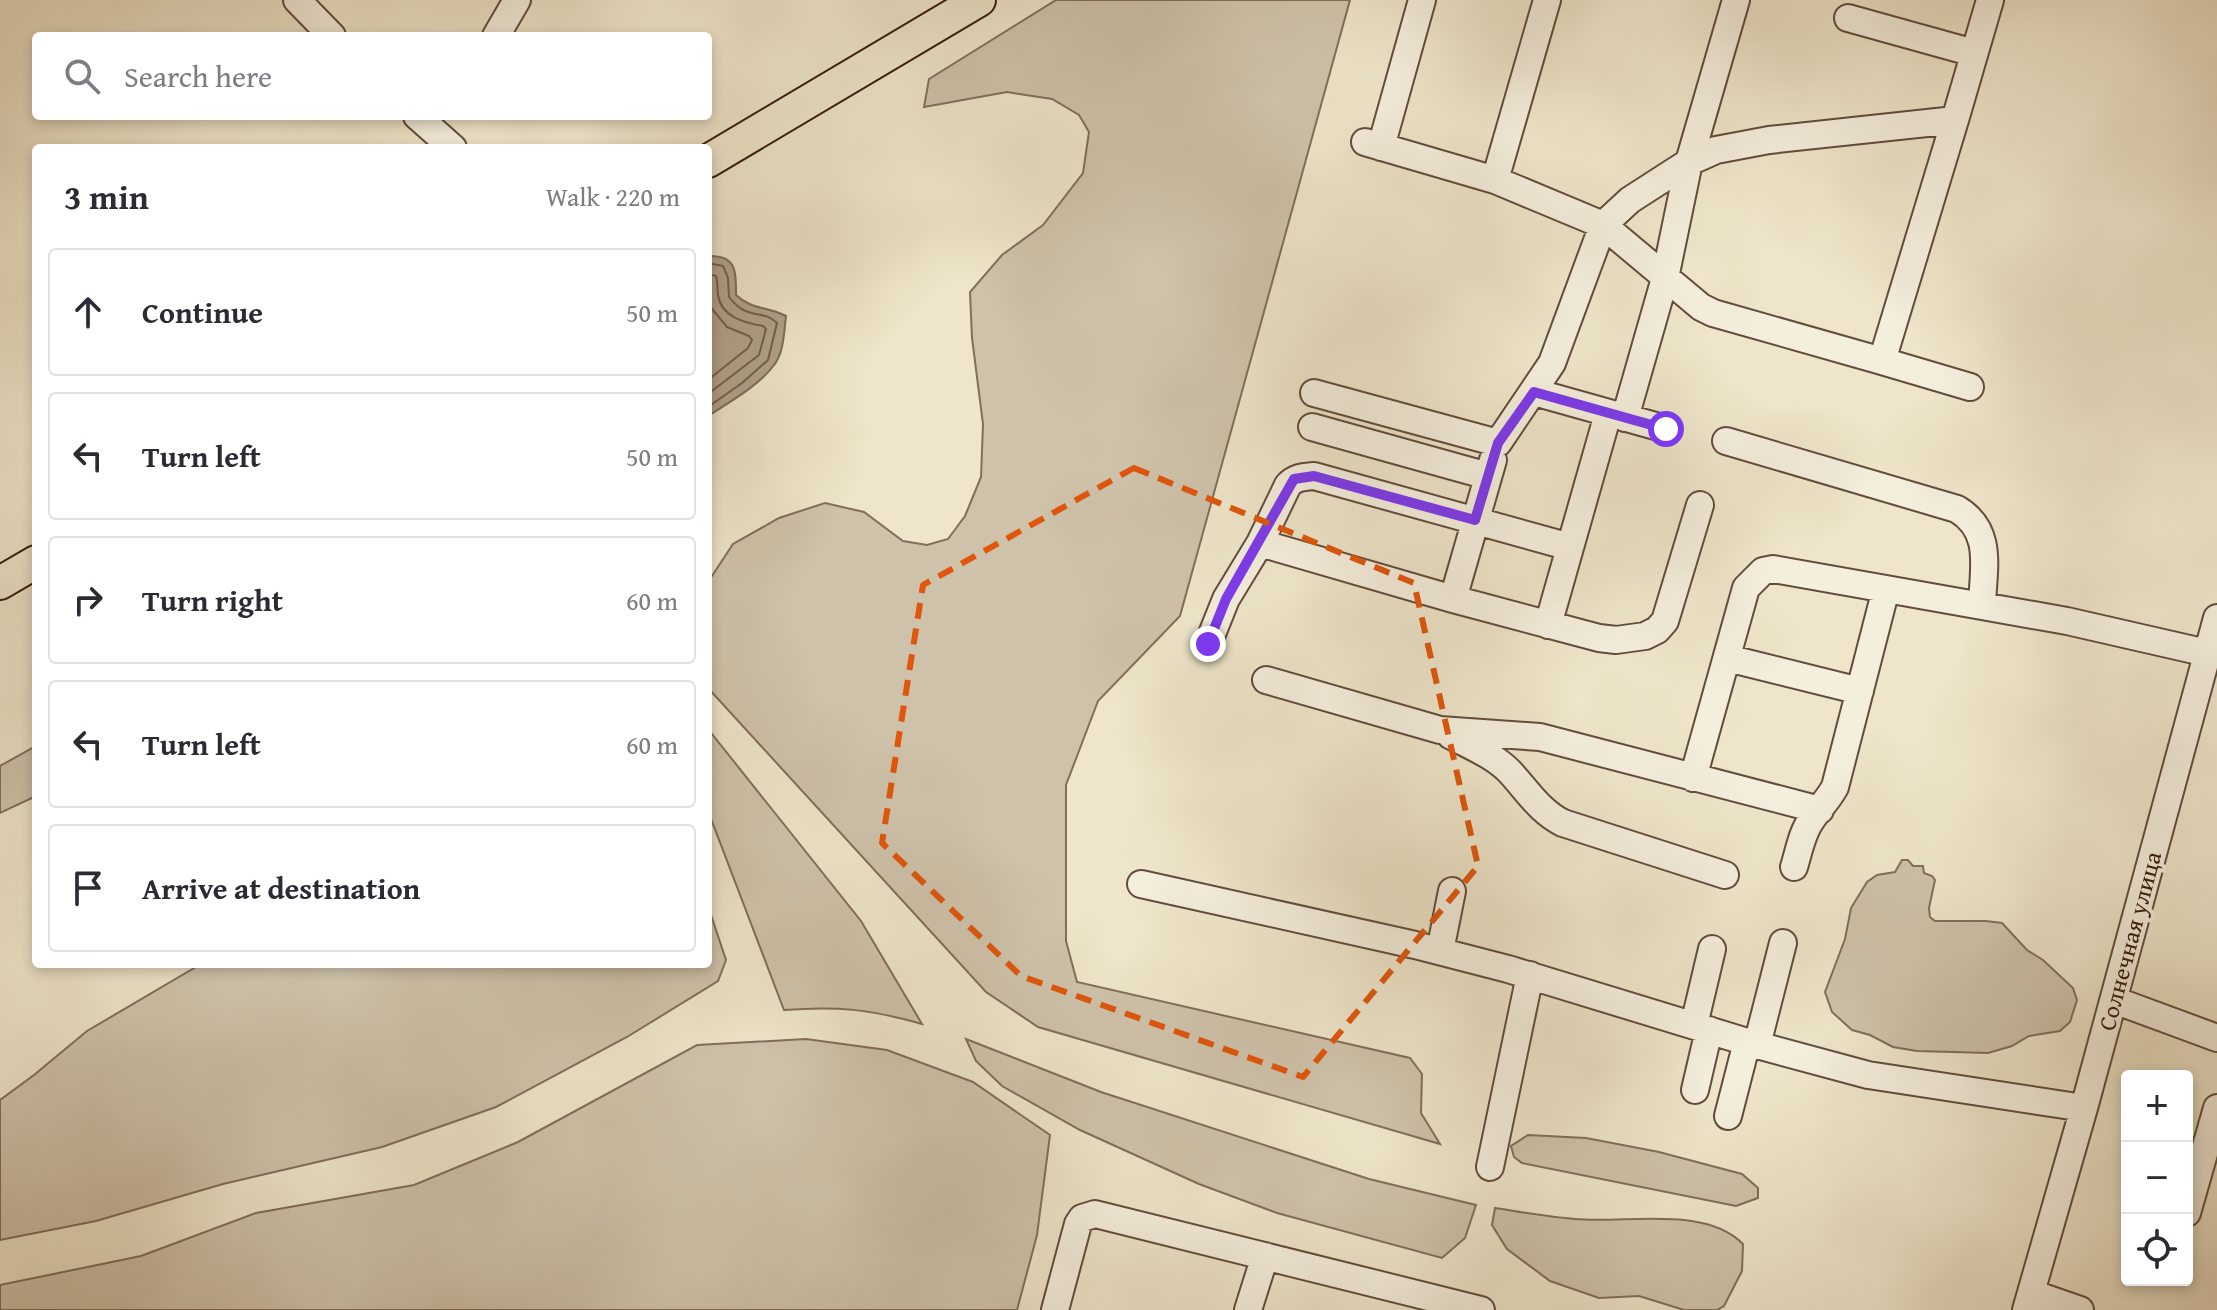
<!DOCTYPE html>
<meta charset="utf-8">
<style>
body{margin:0;font-family:"Gentium Book Plus",serif;background:#f2f2f3;color:#2b2b33}
.controls{position:absolute;right:24px;bottom:24px;display:grid;overflow:hidden;border-radius:8px;box-shadow:0 4px 12px #0003}
.controls button{width:72px;height:72px;display:grid;place-items:center;padding:0;border:0;border-bottom:2px solid #e1e1e2;background:#fff;color:#2b2b33;font:40px sans-serif}
.stop{position:absolute;width:24px;height:24px;margin:-18px;border:6px solid #7c3aed;border-radius:50%;background:#fff}
.stop.end{background:#7c3aed;border-color:#fff;box-shadow:0 2px 8px #0008}
.list{margin:0;padding:0;list-style:none}
h2{display:flex;justify-content:space-between;align-items:center;height:104px;margin:0;padding:0 32px;font-size:34px}
h2 small{font-size:26px;font-weight:400;color:#7c7c81}
.list li{display:grid;grid-template-columns:52px 1fr auto;gap:24px;align-items:center;box-sizing:border-box;height:128px;margin:0 16px 16px;padding:0 16px;border:2px solid #e1e1e2;border-radius:8px}
.list b{display:block;font-size:30px;white-space:nowrap}
.list em{font-size:26px;font-style:normal;color:#7c7c81}
.icon{flex:none;width:44px;height:44px;fill:none;stroke:currentColor;stroke-width:2;stroke-linecap:round;stroke-linejoin:round}
.map{position:relative;flex:none;width:2217px;height:1310px;overflow:hidden}
.search{position:absolute;background:#fff;box-shadow:0 4px 12px #0003;left:32px;top:32px;width:680px;height:88px;display:flex;align-items:center;gap:20px;box-sizing:border-box;padding:0 28px;border-radius:8px;color:#7c7c81;font-size:30px}
.panel{position:absolute;background:#fff;box-shadow:0 4px 12px #0003;left:32px;top:144px;width:680px;height:824px;border-radius:8px}
.map>svg:first-child{display:block}
.green{fill:#cec2aa;stroke:#816e5b;stroke-width:2}
.water{fill:#afa089;stroke:#7e6a57;stroke-width:2}
.lines{fill:none;stroke-linecap:round;stroke-linejoin:round}
.shore{stroke:#725c4a;stroke-width:2}
.minor-casing{stroke:#624c3c;stroke-width:30}
.major-casing{stroke:#34190c;stroke-width:36}
.minor{stroke:#f4eedd;stroke-width:26}
.major{stroke:#eee5ca;stroke-width:32}
.route{stroke:#7c3aed;stroke-width:10}
.marked{fill:none;stroke:#df560c;stroke-width:6;stroke-dasharray:16 10;stroke-linejoin:round}
.labels{text-anchor:middle;stroke-width:8;stroke-linejoin:round;paint-order:stroke}
.street-label{font-size:24px;fill:#34190c;stroke:#f4eedd}
</style>
<div class="map">
<svg width="2217" height="1310" viewBox="0 0 2217 1310">
<rect width="100%" height="100%" fill="#eee5ca"/>
<filter id="stains"><feTurbulence type="fractalNoise" baseFrequency=".0025" numOctaves="4"/><feColorMatrix values="0 0 0 0 .2 0 0 0 0 .09 0 0 0 0 .02 0 0 0 .5 -.17"/></filter>
<radialGradient id="worn" r=".72"><stop offset=".6" stop-color="#630" stop-opacity="0"/><stop offset="1" stop-color="#630" stop-opacity=".3"/></radialGradient>
<path class="green" d="M 1056,0 L 1350,0 L 1180,616 L 1098,701 L 1066,785 L 1066,941 L 1077,982 L 1410,1058 L 1422,1074 L 1421,1113 L 1440,1144 L 1038,1027 L 986,992 L 708,688 L 708,582 L 733,544 L 779,518 L 825,503 L 864,512 L 903,541 L 927,545 L 948,539 L 965,516 L 981,477 L 983,424 L 972,338 L 970,292 L 1002,255 L 1043,225 L 1083,173 L 1089,132 L 1079,115 L 1052,99 L 1007,92 L 924,107 L 929,79 Z
M 708,729 L 861,921 L 922,1024 C 870,1009 837,1006 784,1010 L 708,811 Z
M 36,746 L 36,796 L 0,813 L 0,766 Z
M 1902,860 L 1908,860 L 1913,866 L 1923,866 L 1924,873 L 1932,876 L 1935,880 L 1929,908 L 1930,917 L 1935,921 L 1986,921 L 2002,923 L 2027,950 L 2043,960 L 2073,988 L 2077,1000 L 2070,1022 L 2060,1031 L 2029,1036 L 2012,1046 L 1988,1053 L 1917,1051 L 1893,1047 L 1870,1035 L 1852,1030 L 1832,1012 L 1825,992 L 1845,939 L 1851,908 L 1867,882 L 1877,875 L 1895,872 Z
M 708,906 L 726,960 L 718,981 L 627,1037 L 496,1107 L 382,1147 L 223,1184 L 96,1221 L 0,1240 L 0,1100 L 34,1075 L 87,1031 L 201,964 L 708,964 Z
M 806,1039 L 887,1050 L 973,1082 L 1050,1135 L 1037,1235 L 1017,1310 L 0,1310 L 0,1285 L 141,1256 L 256,1213 L 414,1185 L 518,1142 L 697,1045 Z
M 966,1039 L 1101,1092 L 1369,1179 L 1476,1205 L 1465,1238 L 1442,1258 L 1277,1213 L 1199,1184 L 1080,1130 L 1002,1086 L 976,1061 Z
M 1528,1135 L 1586,1138 L 1659,1152 L 1742,1174 L 1758,1188 L 1758,1198 L 1736,1206 L 1522,1163 L 1514,1157 L 1511,1146 Z
M 1495,1208 C 1521,1212 1548,1217 1575,1219 C 1625,1224 1705,1205 1743,1244 L 1742,1271 L 1724,1306 L 1717,1310 L 1684,1310 L 1639,1296 L 1599,1298 L 1550,1281 L 1507,1249 L 1492,1225 Z"/>
<path class="water" d="M 708,256 C 736,255 736,270 736,295 C 752,310 766,306 786,316 C 784,331 784,353 774,365 C 760,385 728,403 708,416 Z"/>
<g class="lines">
<path class="shore" d="M 708,263 L 723,266 L 728,278 L 729,297 C 748,322 762,308 777,323 L 768,360 L 742,383 L 708,407
M 708,274 L 716,276 C 718,282 717,288 718,295 C 721,317 745,323 763,326 L 766,329 L 759,355 L 708,394
M 708,304 L 727,327 L 749,336 L 752,340 L 748,348 L 708,380"/>
<g class="minor-casing">
<path id="minor" d="M 297,0 L 332,36
M 1848,18 L 1974,53
M 496,36 L 517,0
M 417,116 L 453,148
M 1365,142 L 1495,180 L 1603,225 L 1701,307 L 1713,313 L 1882,361 L 1955,120
M 1381,147 L 1422,0
M 1495,180 L 1547,0
M 1882,361 L 1970,387
M 1534,392 L 1666,429
M 1314,393 L 1498,443 L 1552,363 L 1603,225 L 1630,200 L 1689,162 L 1716,150 L 1769,140 L 1955,120 L 1990,0
M 1625,418 L 1665,278 L 1689,162 L 1736,0
M 1312,427 L 1488,476
M 1726,441 L 1957,509 C 1994,531 1983,569 1982,606 L 2067,621 L 2207,653
M 1260,543 L 1453,599 L 1599,638 L 1616,640 L 1645,636 L 1657,630 L 1665,621 L 1700,505
M 1453,599 L 1493,460
M 1548,625 L 1608,414
M 1208,644 L 1226,599 L 1260,543 L 1288,485 C 1296,477 1303,477 1314,476 L 1570,547
M 1727,658 L 1860,691
M 1266,680 L 1440,730 L 1540,737 L 1820,810
M 1450,735 C 1470,746 1493,755 1509,771 C 1527,790 1539,811 1563,823 L 1725,875
M 1693,778 L 1746,588 L 1763,571 L 1773,569 L 1982,606
M 1794,867 C 1799,851 1802,832 1812,819 C 1820,807 1828,800 1835,787 L 1886,589
M 1141,884 L 1415,945 L 1508,969 L 1757,1045 L 1868,1075 L 2084,1108
M 1440,951 L 1452,891
M 2114,1000 L 2217,1038
M 1694,1025 L 1712,949
M 1757,1045 L 1783,943
M 1695,1090 L 1709,1030
M 1728,1116 L 1747,1042
M 1490,1167 L 1530,975
M 2187,1213 L 2217,1108
M 2031,1293 L 2080,1310
M 1055,1310 L 1078,1224 L 1082,1218 L 1095,1214 L 1481,1310
M 1248,1310 L 1265,1256
M 2026,1310 L 2084,1108 L 2217,618"/>
</g>
<g class="major-casing">
<path id="major" d="M 708,161 L 979,0
M 0,583 L 36,562"/>
</g>
<use href="#minor" class="minor"/>
<use href="#major" class="major"/>
</g>
<g class="lines">
<path class="route" d="M 1208,644 L 1226,599 L 1294,479 L 1314,476 L 1475,520 L 1498,443 L 1534,392 L 1666,429"/>
</g>
<path class="marked" d="M 1134,468 L 1414,583 L 1478,866 L 1303,1077 L 1021,976 L 882,843 L 923,585 Z"/>
<g class="labels">
<g class="street-label">
<text transform="translate(2130 941) rotate(-75)" y="8">Солнечная улица</text>
</g>
</g>
<rect width="100%" height="100%" filter="url(#stains)"/>
<rect width="100%" height="100%" fill="url(#worn)"/>
</svg>
<div class="controls">
<button>+</button>
<button>−</button>
<button><svg class="icon" aria-label="locate" viewBox="0 0 24 24"><circle cx="12" cy="12" r="6"/><path d="M12 2v4M12 18v4M2 12h4M18 12h4"/></svg></button>
</div>
<div class="stop" style="left:1666px;top:429px"></div>
<div class="stop end" style="left:1208px;top:644px"></div>
<div class="search"><svg class="icon" aria-label="search" viewBox="0 0 24 24"><circle cx="10" cy="10" r="6"/><path d="M15 15l6 6"/></svg>Search here</div>
<section class="panel">
<h2>3 min<small>Walk · 220 m</small></h2>
<ul class="list">
<li><svg class="icon" aria-label="ahead" viewBox="0 0 24 24"><path d="M12 20V5M6 11l6-6 6 6"/></svg><div><b>Continue</b></div><em>50 m</em></li>
<li><svg class="icon" aria-label="left" viewBox="0 0 24 24"><path d="M17 20v-9H6M10 6l-5 5 5 5"/></svg><div><b>Turn left</b></div><em>50 m</em></li>
<li><svg class="icon" aria-label="right" viewBox="0 0 24 24"><path d="M7 20v-9h11M14 6l5 5-5 5"/></svg><div><b>Turn right</b></div><em>60 m</em></li>
<li><svg class="icon" aria-label="left" viewBox="0 0 24 24"><path d="M17 20v-9H6M10 6l-5 5 5 5"/></svg><div><b>Turn left</b></div><em>60 m</em></li>
<li><svg class="icon" aria-label="arrive" viewBox="0 0 24 24"><path d="M6 21V4h12l-3 4 3 4H6"/></svg><div><b>Arrive at destination</b></div></li>
</ul>
</section>
</div>
